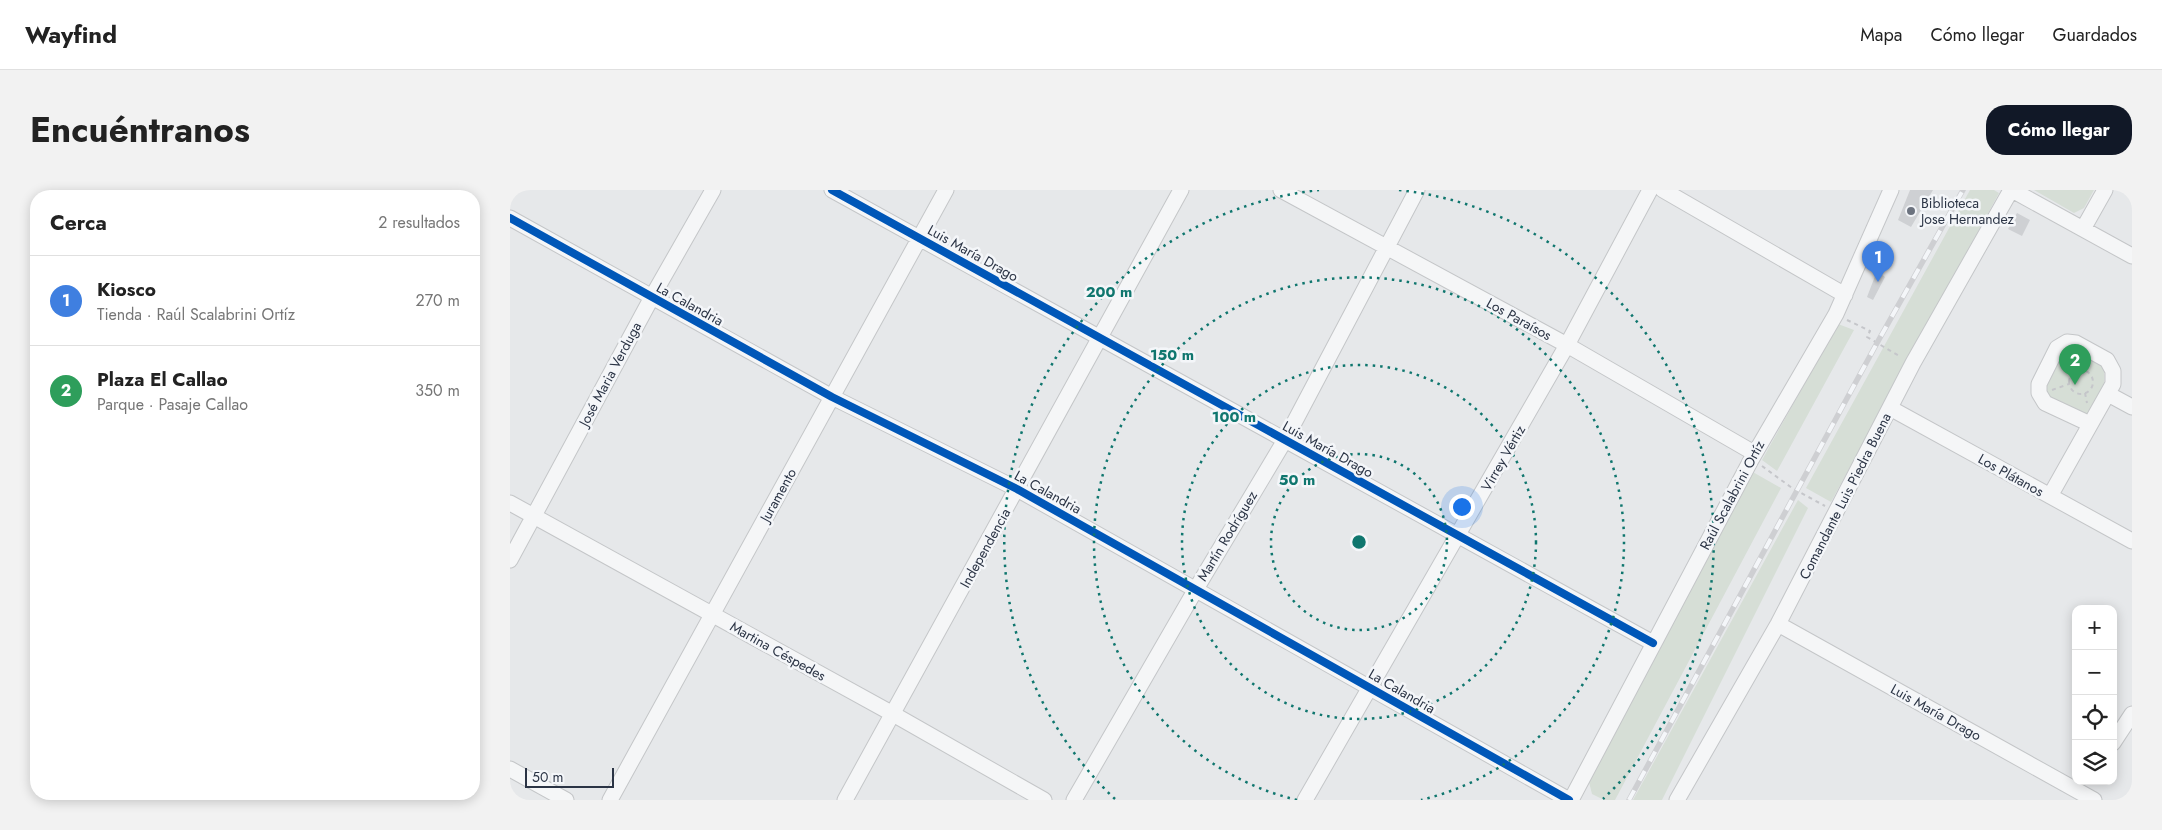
<!DOCTYPE html>
<html lang="es">
<meta charset="utf-8">
<style>
body{margin:0;font-family:Jost,sans-serif;background:#f2f2f2;color:#222}
.controls{position:absolute;right:15px;bottom:15px;display:grid;overflow:hidden;border-radius:10px;box-shadow:0 2px 12px #0003}
.controls button{width:45px;height:45px;display:grid;place-items:center;padding:0;border:0;border-bottom:1px solid #e0e0e0;background:#fff;color:#222;font:25px sans-serif}
.scale{position:absolute;left:15px;bottom:12px;width:89px;box-sizing:border-box;padding-left:5px;border:2px solid #2b3445;border-top:0;font-size:14px;line-height:18px;white-space:nowrap;color:#2b3445;-webkit-text-stroke:4px #f4f6f9;paint-order:stroke}
.you{position:absolute;left:951px;top:316px;width:18px;height:18px;margin:-12px;border:4px solid #fff;border-radius:50%;background:#1a73e8;box-shadow:0 0 0 8px #1a73e833}
.badge{display:grid;place-items:center;width:32px;height:32px;border-radius:50%;background:#111827;color:#fff;font-size:16px;font-weight:700}
.pin{position:absolute;translate:-50% -41px;filter:drop-shadow(0 1px 2px #0008)}
.pin::after{content:'';position:absolute;top:26px;width:18px;height:15px;background:inherit;clip-path:polygon(0 0,100% 0,50% 100%)}
.list{margin:0;padding:0;list-style:none}
h2{display:flex;justify-content:space-between;align-items:center;height:65px;margin:0;padding:0 20px;font-size:21px}
h2 small{font-size:16px;font-weight:400;color:#767676}
.list li{display:grid;grid-template-columns:32px 1fr auto;gap:15px;align-items:center;box-sizing:border-box;height:90px;padding:0 20px;border-top:1px solid #e0e0e0}
.list b{display:block;font-size:19px;white-space:nowrap}
.list p{margin:0;font-size:16px;white-space:nowrap;color:#767676}
.list em{font-size:16px;font-style:normal;color:#767676}
.icon{flex:none;width:28px;height:28px;fill:none;stroke:currentColor;stroke-width:2;stroke-linecap:round;stroke-linejoin:round}
.map{position:relative;flex:none;width:1622px;height:610px;overflow:hidden;border-radius:20px}
header{display:flex;align-items:center;gap:30px;box-sizing:border-box;height:70px;padding:0 25px;background:#fff;border-bottom:1px solid #e0e0e0}
header strong{font-size:24px}
nav{display:flex;gap:28px;margin-inline-start:auto;font-size:18px}
.intro{display:flex;align-items:center;justify-content:space-between;box-sizing:border-box;height:120px;padding:0 30px}
h1{margin:0;font-size:35px}
.button{padding:12px 22px;border-radius:20px;background:#111827;color:#fff;font-size:18px;font-weight:700}
main{display:flex;gap:30px;padding:0 30px}
aside{flex:1;background:#fff;border-radius:20px;box-shadow:0 2px 12px #0003}
.map>svg:first-child{display:block}
.green{fill:#d6ded6}
.building{fill:#ced0d3}
.lines{fill:none;stroke-linecap:round;stroke-linejoin:round}
.minor-casing{stroke:#c4c6c8;stroke-width:17}
.path{stroke:#c5c6ca;stroke-width:2;stroke-dasharray:4 4;stroke-linecap:butt}
.minor{stroke:#f5f6f7;stroke-width:15}
.rail-casing{stroke:#cecfd2;stroke-width:5.5}
.rail{stroke:#f4f6f9;stroke-width:4;stroke-dasharray:11;stroke-linecap:butt}
.cycleway-casing{stroke:#f4f6f9;stroke-width:11}
.cycleway{stroke:#0057b8;stroke-width:8}
.ring{fill:none;stroke:#0f766e;stroke-width:2.5;stroke-dasharray:2.5 5}
.poi-dot{fill:#6c737f;stroke:#f4f6f9;stroke-width:2}
.labels{text-anchor:middle;stroke-width:5;stroke-linejoin:round;paint-order:stroke}
.poi-label{font-size:14px;fill:#2b3445;stroke:#f4f6f9;text-anchor:start}
.street-label{font-size:14px;fill:#2b3445;stroke:#f4f6f9}
.centre{fill:#0f766e;stroke:#f4f6f9;stroke-width:2.5}
.ring-label{font-size:15px;text-anchor:middle;font-weight:bold;fill:#0f766e;stroke:#f4f6f9;stroke-width:5;stroke-linejoin:round;paint-order:stroke}
</style>
<header>
<strong>Wayfind</strong>
<nav><a>Mapa</a><a>Cómo llegar</a><a>Guardados</a></nav>
</header>
<div class="intro"><h1>Encuéntranos</h1><a class="button">Cómo llegar</a></div>
<main>
<aside>
<h2>Cerca<small>2 resultados</small></h2>
<ul class="list">
<li><span class="badge" style="background:#3f7fe0">1</span><div><b>Kiosco</b><p>Tienda · Raúl Scalabrini Ortíz</p></div><em>270 m</em></li>
<li><span class="badge" style="background:#2e9e5b">2</span><div><b>Plaza El Callao</b><p>Parque · Pasaje Callao</p></div><em>350 m</em></li>
</ul>
</aside>
<div class="map">
<svg width="1622" height="610" viewBox="0 0 1622 610">
<rect width="100%" height="100%" fill="#e6e8ea"/>
<path class="green" d="M 1460,0 L 1484,0 L 1489,3 L 1321,312 L 1296,298 Z
M 1524,0 L 1584,0 L 1574,18 L 1564,23 Z
M 1328,134 L 1344,140 L 1267,281 L 1252,270 Z
M 1567,159 L 1593,176 C 1598,199 1589,208 1577,227 C 1568,223 1543,213 1539,206 C 1532,195 1542,170 1552,164 C 1557,160 1561,160 1567,159 Z
M 1241,281 L 1271,298 L 1105,610 L 1094,610 L 1082,604 L 1079,592 Z
M 1288,310 L 1298,318 L 1152,610 L 1123,610 Z"/>
<path class="building" d="M 1400,0 L 1423,0 L 1401,37 L 1388,30 Z
M 1507,23 L 1520,30 L 1512,46 L 1498,39 Z
M 1367,81 L 1375,87 L 1363,110 L 1357,107 Z"/>
<g class="lines">
<g class="minor-casing">
<path id="minor" d="M 322,0 L 1143,453
M 771,0 L 1057,155 L 1244,263
M 1153,0 L 1335,105
M 1502,0 L 1622,66
M 0,28 L 322,207 L 507,299 L 1059,610
M 1573,39 L 1595,0
M 1598,204 L 1622,217
M 1380,218 L 1622,351
M 1540,306 L 1603,194 L 1603,181 L 1597,170 L 1566,153 L 1557,152 L 1547,158 L 1529,194 L 1529,203 L 1535,213 L 1580,234
M 0,313 L 383,524 L 534,610
M 0,370 L 142,107 L 203,0
M 1268,434 L 1584,610
M 1603,553 L 1622,524
M 0,579 L 56,610
M 100,610 L 436,0
M 335,610 L 671,0
M 564,610 L 686,399 L 775,250 L 907,0
M 795,610 L 1057,155 L 1140,0
M 1061,610 L 1241,270 L 1326,124 L 1381,0
M 1167,610 L 1268,434 L 1403,173 L 1501,0"/>
</g>
<path class="path" d="M 1337,130 L 1360,141 L 1357,147 L 1391,167
M 1564,168 L 1568,180
M1559 192a12 12 0 1 1 24 0a12 12 0 1 1-24 0Z
M 1542,200 L 1559,194
M 1575,203 L 1577,213
M 1252,276 L 1282,298 L 1315,316"/>
<use href="#minor" class="minor"/>
<g class="rail-casing">
<path id="rail" d="M 1119,610 L 1367,153 L 1453,0"/>
</g>
<use href="#rail" class="rail"/>
<g class="cycleway-casing">
<path id="cycleway" d="M 322,0 L 1143,453
M 0,28 L 322,207 L 507,299 L 1059,610"/>
</g>
<use href="#cycleway" class="cycleway"/>
</g>
<g class="ring">
<circle cx="849" cy="352" r="88"/>
<circle cx="849" cy="352" r="177"/>
<path d="M787 610A265 265 0 1 1 911 610"/>
<path d="M605 609A354 354 0 0 1 809 0M889 0A354 354 0 0 1 1093 609"/>
</g>
<circle class="poi-dot" cx="1401" cy="21" r="5"/>
<g class="labels">
<g class="poi-label">
<text x="1411" y="18">Biblioteca<tspan x="1411" dy="16">Jose Hernandez</tspan></text>
</g>
<g class="street-label">
<text transform="translate(463 63) rotate(29)" y="5">Luis María Drago</text>
<text transform="translate(180 114) rotate(29)" y="5">La Calandria</text>
<text transform="translate(1009 129) rotate(29)" y="5">Los Paraísos</text>
<text transform="translate(100 184) rotate(-62)" y="5">José Maria Verduga</text>
<text transform="translate(818 259) rotate(29)" y="5">Luis María Drago</text>
<text transform="translate(993 268) rotate(-60)" y="5">Virrey Vértiz</text>
<text transform="translate(1501 285) rotate(29)" y="5">Los Plátanos</text>
<text transform="translate(538 302) rotate(29)" y="5">La Calandria</text>
<text transform="translate(268 305) rotate(-61)" y="5">Juramento</text>
<text transform="translate(1222 305) rotate(-62)" y="5">Raúl Scalabrini Ortíz</text>
<text transform="translate(1335 306) rotate(-63)" y="5">Comandante Luis Piedra Buena</text>
<text transform="translate(717 346) rotate(-59)" y="5">Martín Rodríguez</text>
<text transform="translate(475 358) rotate(-61)" y="5">Independencia</text>
<text transform="translate(268 461) rotate(29)" y="5">Martina Céspedes</text>
<text transform="translate(892 501) rotate(30)" y="5">La Calandria</text>
<text transform="translate(1426 522) rotate(29)" y="5">Luis María Drago</text>
</g>
</g>
<circle cx="849" cy="352" r="8" class="centre"/>
<g class="ring-label">
<text x="599" y="107">200 m</text>
<text x="662" y="170">150 m</text>
<text x="724" y="232">100 m</text>
<text x="787" y="295">50 m</text>
</g>
</svg>
<div class="controls">
<button>+</button>
<button>−</button>
<button><svg class="icon" aria-label="locate" viewBox="0 0 24 24"><circle cx="12" cy="12" r="6"/><path d="M12 2v4M12 18v4M2 12h4M18 12h4"/></svg></button>
<button><svg class="icon" aria-label="layers" viewBox="0 0 24 24"><path d="M12 4l9 5-9 5-9-5zM3 14l9 5 9-5"/></svg></button>
</div>
<div class="scale">50 m</div>
<div class="you"></div>
<div class="pin badge" style="left:1368px;top:92px;background:#3f7fe0">1</div>
<div class="pin badge" style="left:1565px;top:195px;background:#2e9e5b">2</div>
</div>
</main>
